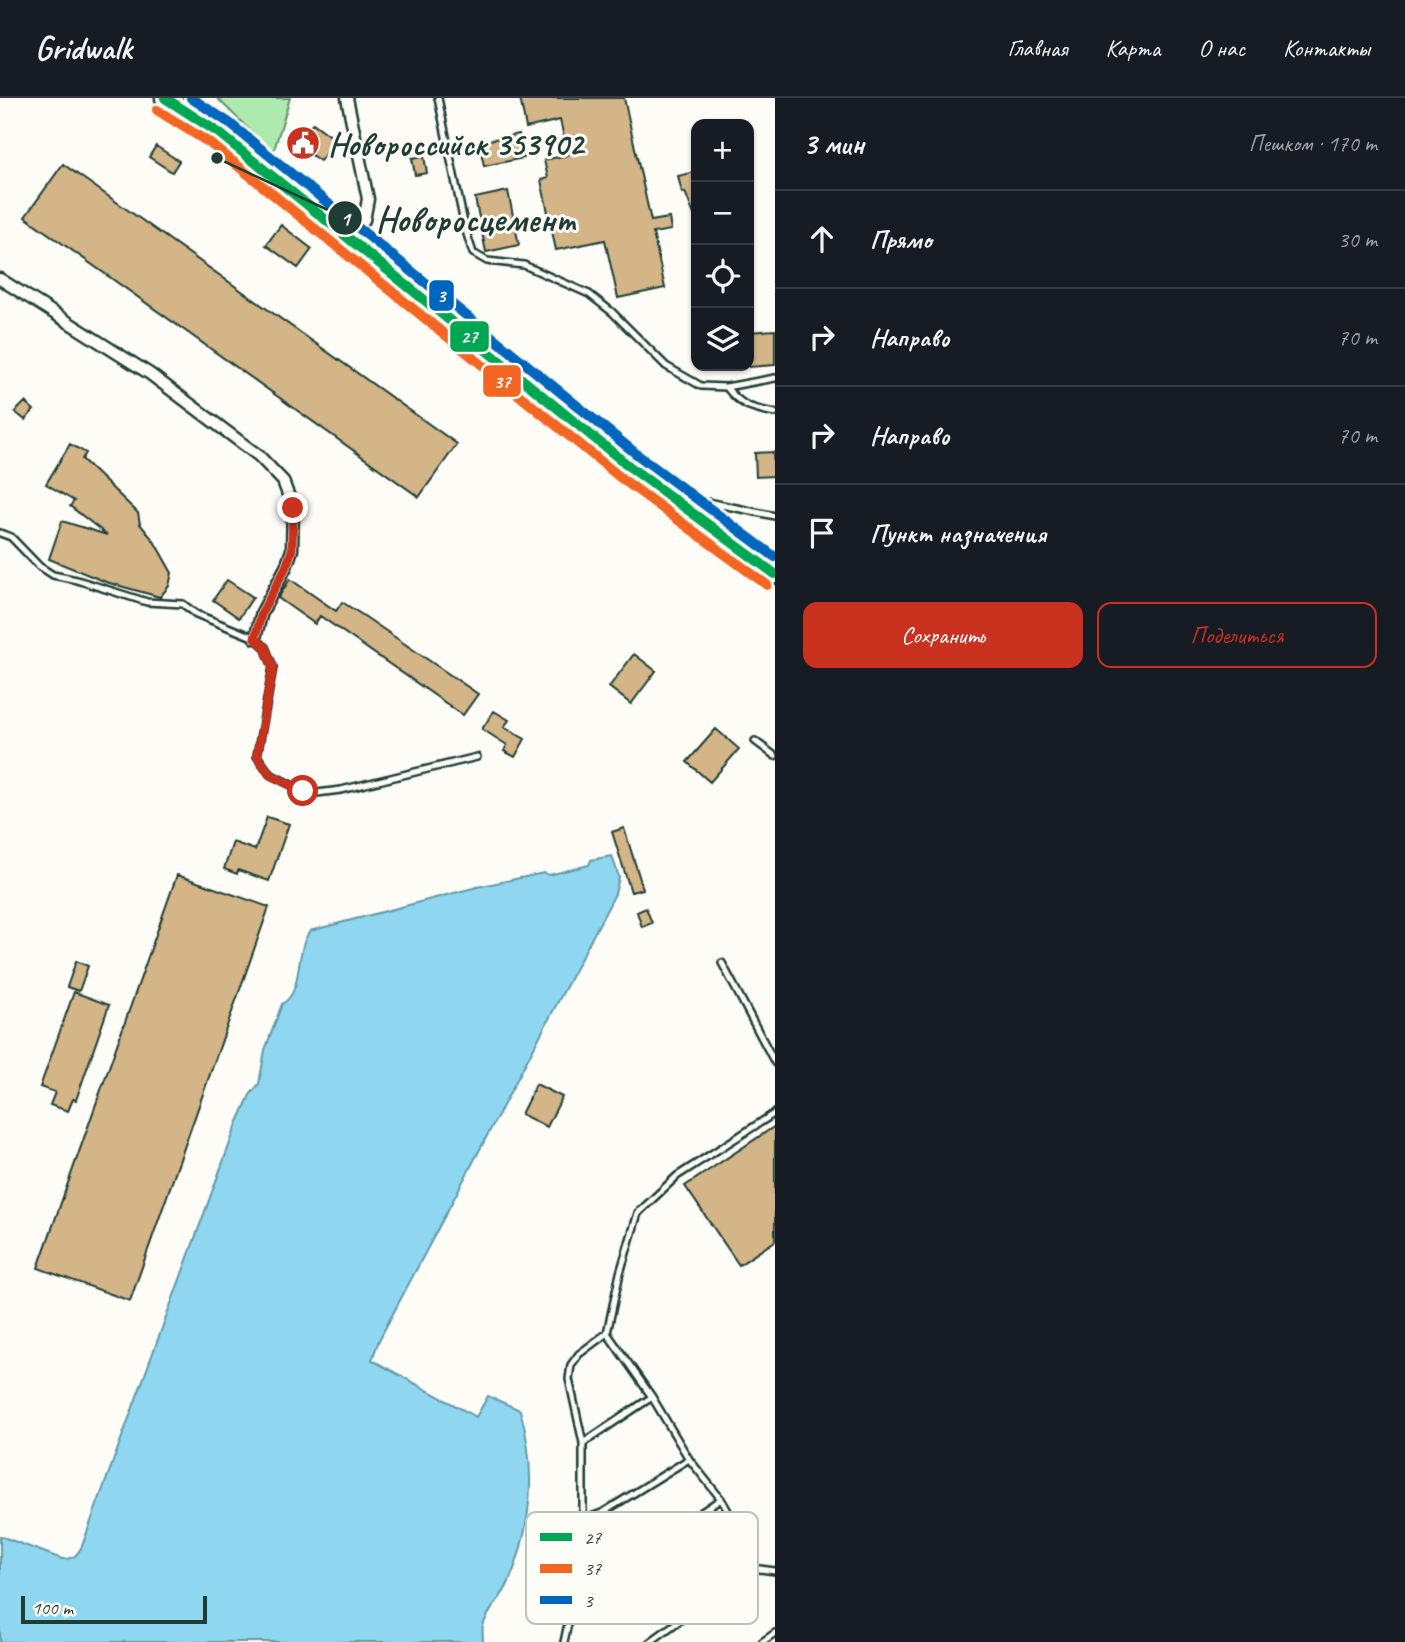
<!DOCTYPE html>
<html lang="ru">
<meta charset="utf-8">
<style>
body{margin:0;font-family:Caveat,sans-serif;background:#242831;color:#f1f3f6}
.controls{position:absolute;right:21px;top:21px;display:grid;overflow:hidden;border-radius:14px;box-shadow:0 2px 5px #0004}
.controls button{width:63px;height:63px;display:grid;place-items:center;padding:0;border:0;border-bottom:2px solid #363941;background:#171b24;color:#f1f3f6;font:35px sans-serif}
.scale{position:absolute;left:21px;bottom:18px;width:186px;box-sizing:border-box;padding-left:7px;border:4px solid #1f3d34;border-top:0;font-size:19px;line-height:24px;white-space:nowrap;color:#1f3d34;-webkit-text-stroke:5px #fdfcf7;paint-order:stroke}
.stop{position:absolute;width:21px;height:21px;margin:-16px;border:5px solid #c8321e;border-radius:50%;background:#fff}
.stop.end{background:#c8321e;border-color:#fff;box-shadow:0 2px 7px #0008}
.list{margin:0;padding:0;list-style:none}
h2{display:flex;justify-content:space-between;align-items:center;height:91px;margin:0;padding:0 28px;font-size:30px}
h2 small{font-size:23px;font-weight:400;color:#9ea1a6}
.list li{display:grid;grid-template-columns:46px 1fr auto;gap:21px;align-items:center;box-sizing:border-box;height:98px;padding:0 28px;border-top:2px solid #363941}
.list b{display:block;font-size:26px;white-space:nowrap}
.list em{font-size:23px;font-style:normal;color:#9ea1a6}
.actions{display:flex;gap:14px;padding:21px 28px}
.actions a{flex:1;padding:16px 0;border:2px solid #c8321e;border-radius:14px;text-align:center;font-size:24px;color:#c8321e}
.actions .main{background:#c8321e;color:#fff}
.icon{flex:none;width:38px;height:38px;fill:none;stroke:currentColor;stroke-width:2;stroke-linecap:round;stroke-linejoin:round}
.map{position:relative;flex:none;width:775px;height:1544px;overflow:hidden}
header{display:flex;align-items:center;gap:42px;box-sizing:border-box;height:98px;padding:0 35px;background:#171b24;border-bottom:2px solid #363941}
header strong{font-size:33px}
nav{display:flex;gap:38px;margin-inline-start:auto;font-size:24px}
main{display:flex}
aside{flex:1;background:#171b24}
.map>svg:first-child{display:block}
.green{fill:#aee9ae;stroke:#669371;stroke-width:2}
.water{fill:#8fd7f0;stroke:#6299a5;stroke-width:2}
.building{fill:#d3b587;stroke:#1f3d34;stroke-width:2}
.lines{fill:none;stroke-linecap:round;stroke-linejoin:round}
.lane-casing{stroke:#1f3d34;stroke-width:10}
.street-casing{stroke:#1f3d34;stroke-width:15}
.highway-casing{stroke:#1f3d34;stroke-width:23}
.lane{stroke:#fdfcf7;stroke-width:5}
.street{stroke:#fdfcf7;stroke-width:10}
.highway{stroke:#fdfcf7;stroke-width:18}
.bus-1-casing{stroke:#fdfcf7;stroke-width:16}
.bus-2-casing{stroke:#fdfcf7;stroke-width:16}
.bus-3-casing{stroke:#fdfcf7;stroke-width:16}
.bus-1{stroke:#00a651;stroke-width:10}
.bus-2{stroke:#f26522;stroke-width:10}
.bus-3{stroke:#0065bd;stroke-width:10}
.route{stroke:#c8321e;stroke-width:9}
.labels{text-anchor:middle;stroke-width:6;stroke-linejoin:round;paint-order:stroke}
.poi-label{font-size:33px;font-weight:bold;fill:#1f3d34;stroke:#fdfcf7;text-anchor:start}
.key{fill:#fdfcf7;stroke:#bac3bc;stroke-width:2}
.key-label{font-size:19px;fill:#1f3d34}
.leader{fill:none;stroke:#1f3d34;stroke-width:2.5}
.callout-dot{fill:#1f3d34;stroke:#fdfcf7;stroke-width:2.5}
.mark-label{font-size:21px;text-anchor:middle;font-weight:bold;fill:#fff}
.callout-label{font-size:35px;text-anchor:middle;font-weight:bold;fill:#1f3d34;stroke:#fdfcf7;stroke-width:6;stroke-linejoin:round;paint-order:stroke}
.line-badge{stroke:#fdfcf7;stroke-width:2.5}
.badge-label{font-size:19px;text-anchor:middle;font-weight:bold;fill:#fff}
</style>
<header>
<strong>Gridwalk</strong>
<nav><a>Главная</a><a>Карта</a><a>О нас</a><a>Контакты</a></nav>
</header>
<main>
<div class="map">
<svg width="775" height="1544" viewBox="0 0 775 1544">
<rect width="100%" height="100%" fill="#fdfcf7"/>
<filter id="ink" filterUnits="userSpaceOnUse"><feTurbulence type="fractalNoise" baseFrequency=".0143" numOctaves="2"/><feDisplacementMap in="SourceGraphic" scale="14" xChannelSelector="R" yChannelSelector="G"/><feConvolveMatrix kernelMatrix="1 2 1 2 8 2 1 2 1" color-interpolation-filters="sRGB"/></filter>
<g filter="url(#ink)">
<path class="green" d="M 217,0 L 290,0 L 273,55 Z"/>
<path class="water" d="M 612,758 L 619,779 L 615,796 L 379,1242 L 372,1262 L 476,1319 L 488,1298 L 520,1312 C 537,1370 532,1431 508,1486 C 502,1500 487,1513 483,1528 C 482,1532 483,1539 483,1544 L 0,1544 L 0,1438 L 62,1461 C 73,1461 77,1458 82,1448 L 237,1026 L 250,997 L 259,986 L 265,952 L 282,906 C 304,894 294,854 310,833 L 477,789 L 544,775 L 549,777 L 589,767 L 591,762 Z"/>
<path class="building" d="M 520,0 L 624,0 L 651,123 L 669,120 L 671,132 L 653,135 L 665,190 L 618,200 L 605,142 L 556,152 L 541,82 L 548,80 L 544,62 L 568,57 L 560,22 L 526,30 Z
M 313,25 L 336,42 L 320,63 L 297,47 Z
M 519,36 L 524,60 L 484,68 L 479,44 Z
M 156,48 L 179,63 L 172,74 L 149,59 Z
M 424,58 L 427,75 L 415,77 L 412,60 Z
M 63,66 L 457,346 L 419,399 L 25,119 Z
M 696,74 L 696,122 L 685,94 L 682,95 L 678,78 Z
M 508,93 L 519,147 L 486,154 L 475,100 Z
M 281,127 L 312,151 L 298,170 L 266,147 Z
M 775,232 L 775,267 L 749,269 L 749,234 Z
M 25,304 L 34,312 L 25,322 L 15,314 Z
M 70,346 L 86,355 L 82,361 L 138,415 L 140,426 L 154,443 L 172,475 L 169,488 L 160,499 L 106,484 L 49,461 L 62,423 L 107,437 L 70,408 L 74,403 L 46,386 Z
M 773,354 L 774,378 L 756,379 L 755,355 Z
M 290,481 L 336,513 L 342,504 L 364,518 L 478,596 L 463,617 L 320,518 L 315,526 L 278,500 Z
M 227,482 L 253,499 L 239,520 L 213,502 Z
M 634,556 L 656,573 L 631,606 L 609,589 Z
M 494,613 L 509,622 L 504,629 L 525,641 L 515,659 L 504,653 L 507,647 L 482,631 Z
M 716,631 L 739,651 L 710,684 L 687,664 Z
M 267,719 L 289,726 L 269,783 L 238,772 L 237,776 L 224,771 L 233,744 L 255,752 Z
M 624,730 L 643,791 L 631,794 L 612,734 Z
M 177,777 L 269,809 L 130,1203 L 38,1170 Z
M 646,810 L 652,825 L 642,829 L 637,814 Z
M 76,863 L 88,868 L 79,893 L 67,889 Z
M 74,894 L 109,907 L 76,1002 L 73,1001 L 68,1013 L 50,1007 L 55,994 L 40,989 Z
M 536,986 L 562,999 L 547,1029 L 521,1016 Z
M 775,1028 L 775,1143 L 739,1167 L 685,1088 Z"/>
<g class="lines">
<g class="lane-casing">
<path id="lane" d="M 438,0 L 465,130 L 473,155 L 487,163 L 524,167 L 589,196 L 612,214 L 666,268 L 701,288 L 726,289 L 775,280
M 726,289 C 742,309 751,310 775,315
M 679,398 L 775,418
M 0,435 L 11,439 L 39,468 L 53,477 L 77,482 L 147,504 L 183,506 L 196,516 L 255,540 L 265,549 L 273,569 L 257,658 L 270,676 L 309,696 L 341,692 L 477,659
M 755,643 L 775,658
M 722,865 L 775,965
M 583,1345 L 652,1299
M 583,1422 L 602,1415 L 689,1361
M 752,1470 L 738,1430 L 721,1401 L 689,1361 L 652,1299 L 607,1235 L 620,1175 L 638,1115 L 677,1078 L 775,1015
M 575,1493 L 604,1480 L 721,1401
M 564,1544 L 575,1493 L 583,1422 L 583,1345 L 569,1281 L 571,1267 L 579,1256 L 607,1235
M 650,1544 L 752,1470 L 775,1473
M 762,1544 L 775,1535"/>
</g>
<g class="street-casing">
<path id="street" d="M 347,0 L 368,101 L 364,122 L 348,140
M 0,181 L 150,276 L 259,358 L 283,383 L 293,410 L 292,452 L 286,469 L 262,514 L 255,540"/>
</g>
<g class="highway-casing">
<path id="highway" d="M 165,0 L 219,35 L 630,369 L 775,476"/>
</g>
<use href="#lane" class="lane"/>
<use href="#street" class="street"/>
<use href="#highway" class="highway"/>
<g class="bus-1-casing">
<path id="bus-1" d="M 165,0 L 219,35 L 630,369 L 775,476"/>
</g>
<g class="bus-2-casing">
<path id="bus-2" d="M 157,12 L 211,46 L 621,380 L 767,487"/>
</g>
<g class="bus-3-casing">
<path id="bus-3" d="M 191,0 L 228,24 L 639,358 L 775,459"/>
</g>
<use href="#bus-1" class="bus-1"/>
<use href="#bus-2" class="bus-2"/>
<use href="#bus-3" class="bus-3"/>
</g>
</g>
<g class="lines" filter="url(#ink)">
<path class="route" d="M 293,410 L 292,452 L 286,469 L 262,514 L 255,540 L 265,549 L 273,569 L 257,658 L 270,677 L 303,693"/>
</g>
<defs>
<g id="civic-disc" transform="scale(1.75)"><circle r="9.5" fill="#c8321e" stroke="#fdfcf7"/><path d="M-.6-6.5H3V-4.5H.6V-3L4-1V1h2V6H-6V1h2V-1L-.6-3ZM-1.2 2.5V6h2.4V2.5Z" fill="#fff"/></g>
</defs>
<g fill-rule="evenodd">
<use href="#civic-disc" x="303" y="45"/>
</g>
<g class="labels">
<g class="poi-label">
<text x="328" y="57">Новороссийск 353902</text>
</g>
</g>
<rect x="526" y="1414" width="232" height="112" rx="10" class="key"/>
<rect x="540" y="1435" width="32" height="8" fill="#00a651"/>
<rect x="540" y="1466" width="32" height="9" fill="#f26522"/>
<rect x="540" y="1498" width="32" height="8" fill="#0065bd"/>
<g class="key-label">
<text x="584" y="1446">27</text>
<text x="584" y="1477">37</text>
<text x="584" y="1509">3</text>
</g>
<path class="leader" d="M217 60L345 120"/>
<g class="callout-dot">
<circle cx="217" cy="60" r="7"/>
<circle cx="345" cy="120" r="18"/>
</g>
<g class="mark-label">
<text x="345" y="128">1</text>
</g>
<g class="callout-label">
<text x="475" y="133">Новоросцемент</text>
</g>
<g class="line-badge">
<rect x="428" y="181" width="27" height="33" rx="7" fill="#0065bd"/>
<rect x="449" y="222" width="41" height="33" rx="7" fill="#00a651"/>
<rect x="482" y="266" width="40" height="34" rx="7" fill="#f26522"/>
</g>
<g class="badge-label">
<text x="441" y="204">3</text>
<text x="469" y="245">27</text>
<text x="502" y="290">37</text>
</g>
</svg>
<div class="controls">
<button>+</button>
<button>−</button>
<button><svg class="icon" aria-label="locate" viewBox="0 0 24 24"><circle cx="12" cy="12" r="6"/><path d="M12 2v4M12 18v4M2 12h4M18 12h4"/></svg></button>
<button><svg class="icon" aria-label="layers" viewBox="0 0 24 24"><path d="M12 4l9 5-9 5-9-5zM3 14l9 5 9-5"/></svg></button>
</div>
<div class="scale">100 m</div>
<div class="stop" style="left:303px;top:693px"></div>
<div class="stop end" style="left:293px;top:410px"></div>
</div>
<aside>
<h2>3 мин<small>Пешком · 170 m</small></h2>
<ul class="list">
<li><svg class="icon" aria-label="ahead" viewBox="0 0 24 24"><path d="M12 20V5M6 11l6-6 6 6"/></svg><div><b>Прямо</b></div><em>30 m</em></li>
<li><svg class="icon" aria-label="right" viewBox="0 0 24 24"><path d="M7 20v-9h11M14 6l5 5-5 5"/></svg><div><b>Направо</b></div><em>70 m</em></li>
<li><svg class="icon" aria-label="right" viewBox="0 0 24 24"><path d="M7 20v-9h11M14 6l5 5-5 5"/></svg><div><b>Направо</b></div><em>70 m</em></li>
<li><svg class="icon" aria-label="arrive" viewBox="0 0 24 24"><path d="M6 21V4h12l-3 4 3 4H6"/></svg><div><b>Пункт назначения</b></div></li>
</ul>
<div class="actions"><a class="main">Сохранить</a><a>Поделиться</a></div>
</aside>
</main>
